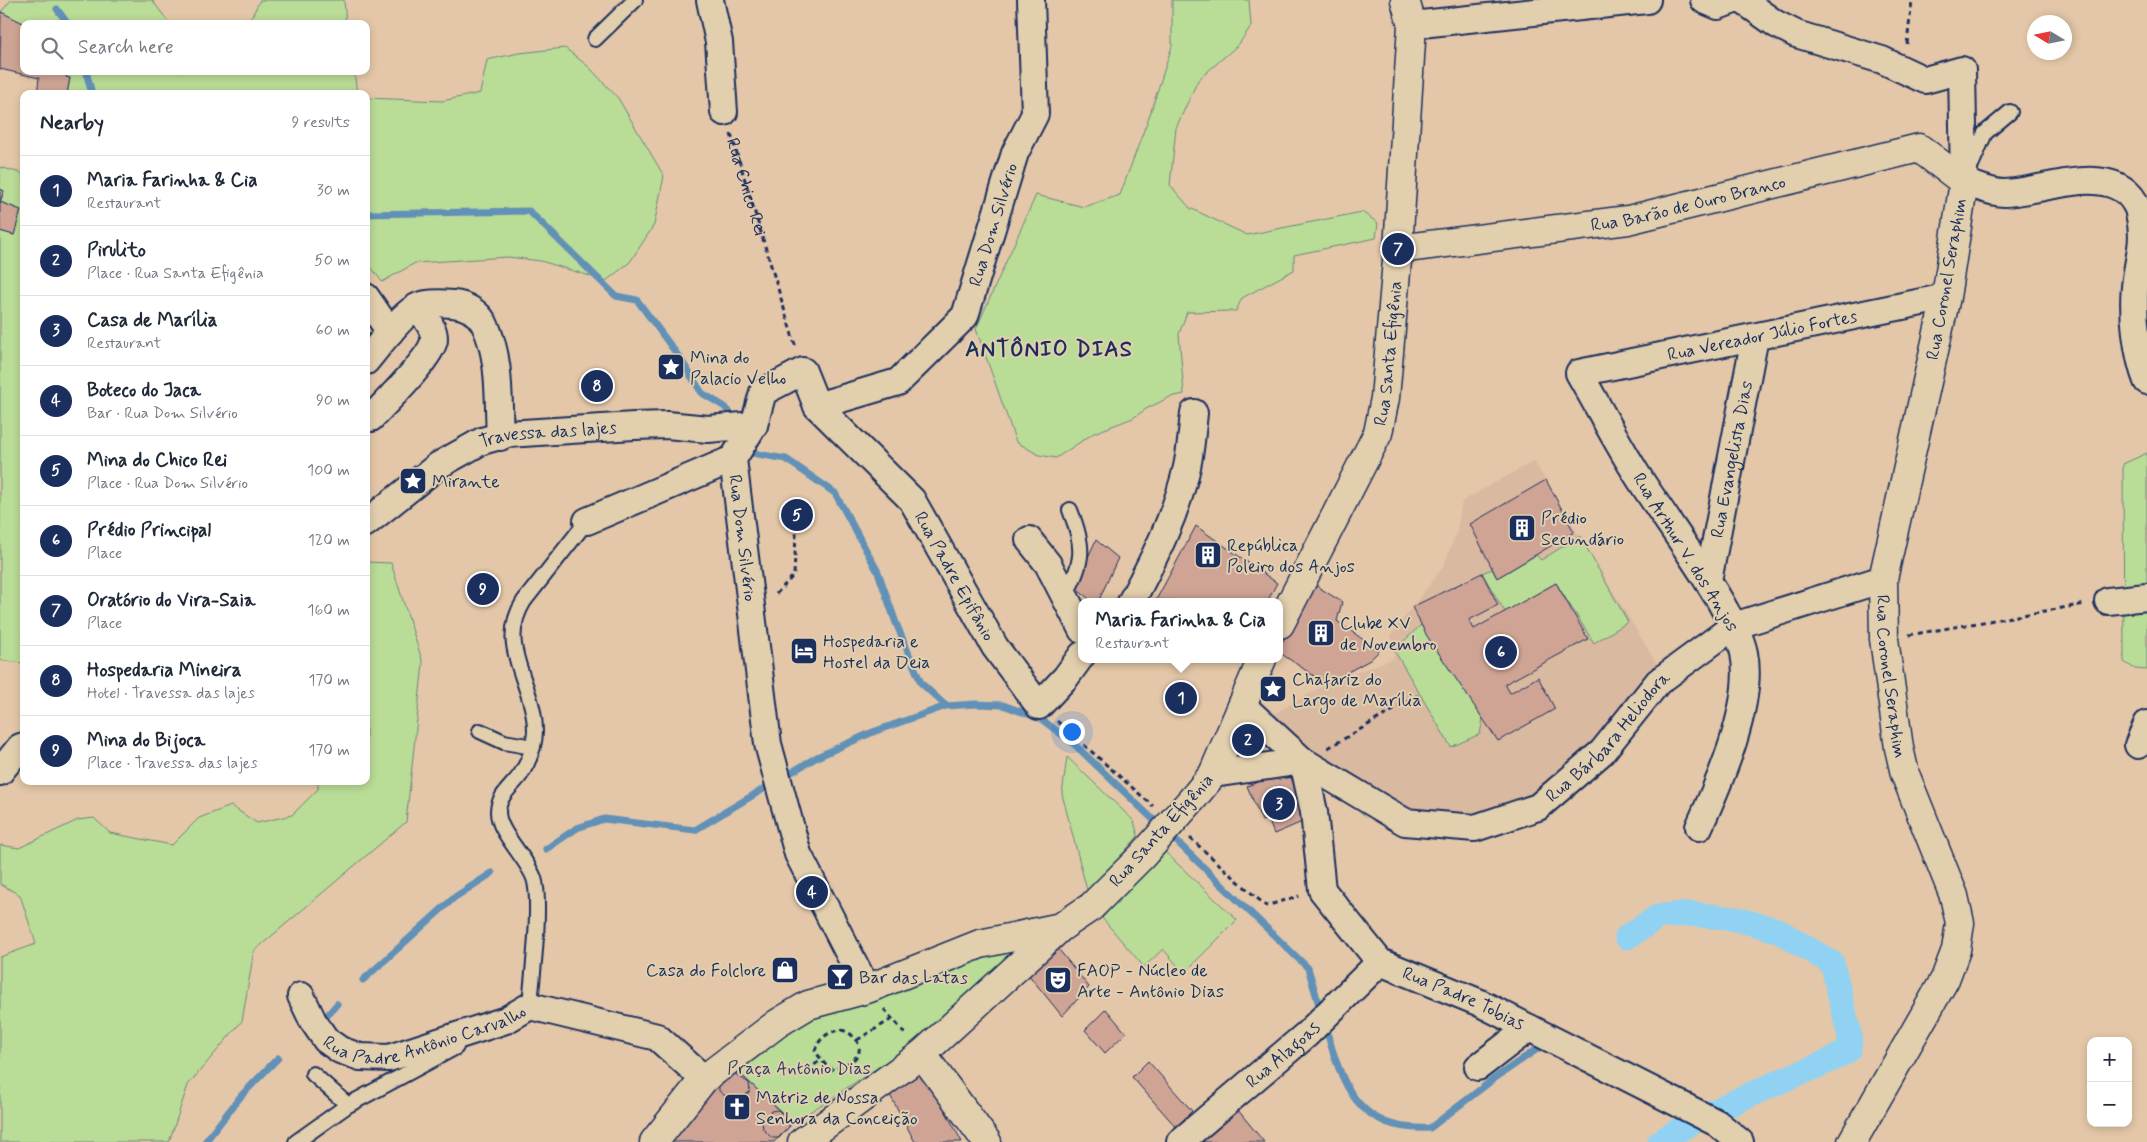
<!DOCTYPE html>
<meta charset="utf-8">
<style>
body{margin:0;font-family:Mynerve,sans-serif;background:#f2f2f3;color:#1f2937}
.controls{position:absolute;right:15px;bottom:15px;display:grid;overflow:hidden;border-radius:10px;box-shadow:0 2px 8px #0003}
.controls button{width:45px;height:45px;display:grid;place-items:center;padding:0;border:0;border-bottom:1px solid #e0e1e3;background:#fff;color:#1f2937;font:25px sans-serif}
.compass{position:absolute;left:2027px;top:15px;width:45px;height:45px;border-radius:50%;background:#fff;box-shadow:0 2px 8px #0003;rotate:280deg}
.you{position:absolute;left:1071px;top:731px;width:18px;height:18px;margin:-12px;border:4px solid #fff;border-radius:50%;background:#1a73e8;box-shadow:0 0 0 8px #1a73e833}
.badge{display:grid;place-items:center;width:32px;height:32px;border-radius:50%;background:#1b2f5e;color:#fff;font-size:16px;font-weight:700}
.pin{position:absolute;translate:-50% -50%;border:2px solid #fff;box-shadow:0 1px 5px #0006}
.popup{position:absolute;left:1078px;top:598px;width:205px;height:65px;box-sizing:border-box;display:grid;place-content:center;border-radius:10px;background:#fff;filter:drop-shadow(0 1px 4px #0005);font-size:16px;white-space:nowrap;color:#747a83}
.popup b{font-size:19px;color:#1f2937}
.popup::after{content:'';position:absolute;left:50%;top:100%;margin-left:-10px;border:10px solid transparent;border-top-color:#fff}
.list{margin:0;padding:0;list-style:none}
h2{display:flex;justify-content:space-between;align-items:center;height:65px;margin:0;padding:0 20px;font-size:21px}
h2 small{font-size:16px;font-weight:400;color:#747a83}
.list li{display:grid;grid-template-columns:32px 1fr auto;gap:15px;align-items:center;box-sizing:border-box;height:70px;padding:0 20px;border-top:1px solid #e0e1e3}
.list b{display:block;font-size:19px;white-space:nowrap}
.list p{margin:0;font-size:16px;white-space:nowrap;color:#747a83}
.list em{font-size:16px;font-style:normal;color:#747a83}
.icon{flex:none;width:28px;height:28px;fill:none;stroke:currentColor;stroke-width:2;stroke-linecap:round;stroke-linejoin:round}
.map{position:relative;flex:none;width:2147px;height:1142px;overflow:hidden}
.search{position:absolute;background:#fff;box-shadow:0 2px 8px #0003;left:20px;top:20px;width:350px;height:55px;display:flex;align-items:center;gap:12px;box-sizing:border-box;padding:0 18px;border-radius:10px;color:#747a83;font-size:19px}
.panel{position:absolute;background:#fff;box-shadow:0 2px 8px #0003;left:20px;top:90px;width:350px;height:695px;border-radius:10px}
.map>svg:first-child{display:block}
.built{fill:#dab9a1}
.green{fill:#b9dc96;stroke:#6a867a}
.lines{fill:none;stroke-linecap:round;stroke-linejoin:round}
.stream{stroke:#6291b7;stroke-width:7}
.canal{stroke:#91d2f2;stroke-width:25}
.building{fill:#cfa495;stroke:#1b2f5e}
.lane-casing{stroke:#1b2f5e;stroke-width:18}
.street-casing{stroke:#1b2f5e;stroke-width:30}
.secondary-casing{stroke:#1b2f5e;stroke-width:31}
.path{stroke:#1b2f5e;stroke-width:3;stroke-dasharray:5 4;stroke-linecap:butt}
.lane{stroke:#e2cfad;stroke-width:14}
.street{stroke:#e2cfad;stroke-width:26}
.secondary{stroke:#e2cfad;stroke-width:28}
.secondary-bridge-casing{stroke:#1b2f5e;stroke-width:31;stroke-linecap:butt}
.secondary-bridge{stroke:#e2cfad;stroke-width:28}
.labels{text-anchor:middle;stroke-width:4;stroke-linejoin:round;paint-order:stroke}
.street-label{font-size:18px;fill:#1b2f5e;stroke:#e2cfad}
.poi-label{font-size:18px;fill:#1b2f5e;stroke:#e2cfad;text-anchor:start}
.park-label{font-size:18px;fill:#2b4064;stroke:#e2cfad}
.district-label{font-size:22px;font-weight:bold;letter-spacing:1px;fill:#1b2f5e;stroke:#e2cfad}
</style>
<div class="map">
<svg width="2147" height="1142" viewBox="0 0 2147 1142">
<rect width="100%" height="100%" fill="#e4c7a8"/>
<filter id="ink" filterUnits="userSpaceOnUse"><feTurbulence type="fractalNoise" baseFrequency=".02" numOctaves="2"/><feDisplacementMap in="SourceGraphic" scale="10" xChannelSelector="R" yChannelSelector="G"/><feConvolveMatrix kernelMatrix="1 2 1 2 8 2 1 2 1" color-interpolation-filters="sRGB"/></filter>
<g filter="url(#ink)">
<path class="built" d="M 1534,461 L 1657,664 L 1650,692 L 1538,807 L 1475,828 L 1405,822 L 1271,732 L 1274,714 L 1326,684 L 1392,659 L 1395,653 L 1391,635 L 1443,567 L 1457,531 L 1462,501 Z"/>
<path class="green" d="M 11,0 L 152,0 L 170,24 L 25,24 L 1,12 Z
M 260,0 L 344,0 L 346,24 L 241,24 L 250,20 Z
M 1172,0 L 1249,0 L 1251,26 L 1239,44 L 1198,80 L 1176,128 L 1170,185 L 1190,208 L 1247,235 L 1362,212 L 1378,223 L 1376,238 L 1294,255 L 1294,270 L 1242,298 L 1236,311 L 1187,312 L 1179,334 L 1184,394 L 1170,397 L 1146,409 L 1133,418 L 1094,433 L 1056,458 L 1039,455 L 1016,442 L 976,329 L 1036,195 L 1084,207 L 1120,195 L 1150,114 L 1172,46 Z
M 565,48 L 589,67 L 618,98 L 664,176 L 654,225 L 630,262 L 606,281 L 541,261 L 508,257 L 415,263 L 382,282 L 369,264 L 366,263 L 366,98 L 442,101 L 480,93 L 487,60 L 519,53 Z
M 68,71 L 354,71 L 357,94 L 67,94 L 70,78 L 66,77 Z
M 0,167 L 24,174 L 23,663 L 0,660 L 0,231 L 14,235 L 21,210 L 0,202 L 4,191 L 0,189 Z
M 2147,453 L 2147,670 L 2135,669 L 2124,662 L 2123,464 Z
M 1580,536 L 1628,622 L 1594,643 L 1556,583 L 1505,612 L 1482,573 L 1492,569 L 1497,578 L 1536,555 L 1541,560 Z
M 366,562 L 391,563 L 423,663 L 406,822 L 254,951 L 242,1021 L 188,1085 L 169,1142 L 0,1142 L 0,957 L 36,944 L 20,895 L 0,884 L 0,845 L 19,848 L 78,820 L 94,818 L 110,833 L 172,845 L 199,818 L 231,806 L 257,823 L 292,815 L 318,789 L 318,781 L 366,781 Z
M 1421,625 L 1483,719 L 1480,734 L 1451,747 L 1394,650 Z
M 1067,757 L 1134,821 L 1138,836 L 1088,894 L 1062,794 Z
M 1163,850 L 1237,920 L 1184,973 L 1163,949 L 1144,967 L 1102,918 Z
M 1019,946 L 1017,957 L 914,1044 L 793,1123 L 734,1068 L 773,1032 L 857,993 Z"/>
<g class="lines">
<path class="stream" d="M 57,9 L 68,24
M 86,71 L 92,94
M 366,214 L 529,211 L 616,296 L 637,300 L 679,357 L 702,393 L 725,407 L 735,420
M 748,445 L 752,453 L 786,459 L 835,493 L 878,572 L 896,623 L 921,683 L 946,706
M 1169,834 L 1308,968 L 1321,1012
M 546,849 L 577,828 L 604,819 L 695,830 L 817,757 L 873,732 L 946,706 L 976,704 L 1003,705 L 1041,719 L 1073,743 L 1161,827
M 363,980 L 455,897 L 492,873
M 324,1019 L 337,1004
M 1325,1025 C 1342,1085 1357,1132 1430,1128 L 1495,1078 L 1540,1047
M 205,1142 L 241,1096 L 278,1058"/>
<path class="canal" d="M 1627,937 L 1659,916 L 1692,914 L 1736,919 L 1777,930 L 1832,963 L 1850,1036 L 1849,1050 C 1830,1063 1811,1068 1790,1077 C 1746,1097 1700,1115 1660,1142"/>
</g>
<path class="building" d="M 1,12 L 25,24 L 24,71 L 68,71 L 66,77 L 70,78 L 67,94 L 37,94 L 39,78 L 0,69 Z
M 0,189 L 4,191 L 0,202 L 21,210 L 14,235 L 0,231 Z
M 1546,480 L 1574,532 L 1497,578 L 1470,524 Z
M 1196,526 L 1277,583 L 1267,602 L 1156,600 Z
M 1096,540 L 1118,558 L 1098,602 L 1093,602 L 1074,587 Z
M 1482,573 L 1498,605 L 1469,620 L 1474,629 L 1556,583 L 1588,639 L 1505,684 L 1510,693 L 1538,677 L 1555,709 L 1498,741 L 1427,636 L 1412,607 Z
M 1315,585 L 1342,602 L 1337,621 L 1379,651 L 1370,660 L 1326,684 L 1280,653 L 1280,646 Z
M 1288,771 L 1309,819 L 1274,834 L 1268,819 L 1262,821 L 1247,786 Z
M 1056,946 L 1089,987 L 1062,1016 L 1028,974 Z
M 1106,1009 L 1126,1033 L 1105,1053 L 1085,1030 Z
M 1148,1061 L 1192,1111 L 1176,1127 L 1132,1077 Z
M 734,1068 L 793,1123 L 774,1142 L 667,1142 Z
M 731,1071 L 749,1083 L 750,1092 L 741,1098 L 741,1101 L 733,1102 L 719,1091 L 719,1084 L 723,1084 Z
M 924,1071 L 962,1142 L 915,1142 L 890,1095 Z
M 1237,1109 L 1264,1142 L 1203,1142 L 1202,1140 Z
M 778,1110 L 789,1120 L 789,1127 L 779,1138 L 772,1138 L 763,1129 L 762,1121 L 771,1111 Z"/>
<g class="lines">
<g class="lane-casing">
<path id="lane" d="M 595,39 L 635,0
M 1969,170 L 1985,133 L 2010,112
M 1065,595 C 1085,561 1084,545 1070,510
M 480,731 L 504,742 L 533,747
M 530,1006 C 532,977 542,902 534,878 C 526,857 498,832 498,812 C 498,795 513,786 521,774 C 529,761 535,747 535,731 C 535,683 495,647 524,601 L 587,521
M 313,1074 L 348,1105
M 296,1142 L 348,1105 L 456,1047"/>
</g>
<g class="street-casing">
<g id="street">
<path d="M 710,0 L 719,42 L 724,112"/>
<path d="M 1704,0 L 1718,6 L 1734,0"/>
<path d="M 1742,0 L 1776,24 L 1796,34 L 1882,60 L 1925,80 L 1962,70 L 1964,182 C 1977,186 1991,193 2004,193 C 2042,193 2117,157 2138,209 C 2147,243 2138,255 2135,287 C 2132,314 2137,356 2147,381"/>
<path d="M 1412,25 L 1647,0"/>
<path d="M 366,297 L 390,332"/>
<path d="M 366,361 C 377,348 403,312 419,306 C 428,302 442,303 453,304 C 465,305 477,311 484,323 C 501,356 498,401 500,437"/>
<path id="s2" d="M 817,406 L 912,500 L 995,647 L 1039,706 L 1066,677 L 1082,655"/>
<path d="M 371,418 C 384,404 432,357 434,340 C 435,327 424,316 417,307"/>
<path d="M 587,521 L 733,459"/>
<path id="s3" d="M 366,523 L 439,465 L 482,441 L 507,434 L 634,426 L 667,425 L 708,429 L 754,425"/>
<path d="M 1029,540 L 1048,564 L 1082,630"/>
<path id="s4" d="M 1708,581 L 1755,337"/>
<path d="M 2108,601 L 2147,597"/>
<path d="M 1131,602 C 1154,559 1176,515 1187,467 C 1191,449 1192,431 1194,413"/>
<path id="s5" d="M 1242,705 L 1303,761 L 1405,822 L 1475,828 L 1538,807 L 1602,752 L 1658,682 L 1734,626 L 1883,579"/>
<path d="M 2138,745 L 2147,724"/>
<path d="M 0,772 L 20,747 L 24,746"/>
<path id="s6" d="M 1213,774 L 1303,761 L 1314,812 L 1322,890 L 1380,962 L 1478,1002 L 1717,1123 L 1740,1142"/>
<path id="s7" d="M 1699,827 C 1720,781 1754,703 1744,653 C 1740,634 1729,618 1720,601 C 1697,562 1670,525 1645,487 C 1621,451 1601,411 1579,373 L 1946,297"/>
<path id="s8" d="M 867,989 L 798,854 L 768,744 L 733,459 L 754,425 L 763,392 L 803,371 L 817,406 L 898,382 L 965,316 L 1015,153 L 1035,114 L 1031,0"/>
<path id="s9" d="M 301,996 L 313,1021 L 326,1040 L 340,1050 L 360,1057 L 389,1058 L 506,1020 L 530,1006 L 657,1037 L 704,1079"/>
<path d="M 1478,1067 L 1529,1028"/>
<path id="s10" d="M 1180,1142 L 1307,1034 L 1380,962"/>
</g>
</g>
<g class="secondary-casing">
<g id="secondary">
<path id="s11" d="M 1398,249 L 1628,220 L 1919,148 L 1964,182 L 1946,297 L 1883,579 L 1884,639 L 1899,748 L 1905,774 L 1954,896 L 1960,923 L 1956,950 L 1945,979 L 1852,1142"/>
<path id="s12" d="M 1280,624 L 1378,433 L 1385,398 L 1398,249 L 1412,25 L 1405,0"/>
<path d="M 1195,796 L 1213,774 L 1262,659"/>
<path d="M 922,1054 L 987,1142"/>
<path d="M 654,1142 L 704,1079 L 778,1023 L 808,1005 L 867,989 L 980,944 L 1061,927"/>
<path d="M 802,1142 L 922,1054 L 1061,927 L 1091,907"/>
</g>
</g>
<g class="path">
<path d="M 1907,44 L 1912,0"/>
<path id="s1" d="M 731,134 L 796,348"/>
<path d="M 776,594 L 794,575 L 797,515"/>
<path d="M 1909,635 L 2085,604"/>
<path d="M 1057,721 L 1153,806"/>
<path d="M 1328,748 L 1421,694"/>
<path d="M 1190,838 L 1266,906 L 1299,896"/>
<path d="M 884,1009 L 906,1035"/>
<path d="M 841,1030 C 851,1031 866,1046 856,1057 C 851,1063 841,1066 834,1070 L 827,1067 L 815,1051 C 818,1039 829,1031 841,1030 Z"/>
<path d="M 857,1040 L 892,1019"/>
<path d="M 807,1070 L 821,1060"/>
</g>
<use href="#lane" class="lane"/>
<use href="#street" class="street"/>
<use href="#secondary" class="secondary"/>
<g class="secondary-bridge-casing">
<path id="secondary-bridge" d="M 1091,907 L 1143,855 L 1195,796"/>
</g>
<use href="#secondary-bridge" class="secondary-bridge"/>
</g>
</g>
<defs>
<g id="sight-square" transform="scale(1.4375)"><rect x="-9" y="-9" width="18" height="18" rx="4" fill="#1b2f5e" stroke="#e2cfad"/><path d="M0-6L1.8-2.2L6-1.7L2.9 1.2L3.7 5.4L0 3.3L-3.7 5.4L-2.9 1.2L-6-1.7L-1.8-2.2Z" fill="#fff"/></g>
<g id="building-square" transform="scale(1.4375)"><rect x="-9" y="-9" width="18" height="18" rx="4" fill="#1b2f5e" stroke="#e2cfad"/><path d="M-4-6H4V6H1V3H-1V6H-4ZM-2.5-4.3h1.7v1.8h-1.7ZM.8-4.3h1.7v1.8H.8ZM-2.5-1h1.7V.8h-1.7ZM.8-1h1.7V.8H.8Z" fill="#fff"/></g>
<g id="hotel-square" transform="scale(1.4375)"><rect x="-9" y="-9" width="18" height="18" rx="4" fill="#1b2f5e" stroke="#e2cfad"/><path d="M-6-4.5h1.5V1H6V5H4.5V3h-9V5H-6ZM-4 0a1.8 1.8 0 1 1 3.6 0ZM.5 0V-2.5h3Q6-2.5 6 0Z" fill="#fff"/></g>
<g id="shop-square" transform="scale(1.4375)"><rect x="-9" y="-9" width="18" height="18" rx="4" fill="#1b2f5e" stroke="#e2cfad"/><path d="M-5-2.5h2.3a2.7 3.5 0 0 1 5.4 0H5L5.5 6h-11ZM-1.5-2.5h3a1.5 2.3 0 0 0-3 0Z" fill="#fff"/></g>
<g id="bar-square" transform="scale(1.4375)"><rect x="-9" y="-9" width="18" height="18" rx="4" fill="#1b2f5e" stroke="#e2cfad"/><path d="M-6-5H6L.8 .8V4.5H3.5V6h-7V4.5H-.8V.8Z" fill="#fff"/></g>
<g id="theatre-square" transform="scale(1.4375)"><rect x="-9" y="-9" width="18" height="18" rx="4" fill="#1b2f5e" stroke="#e2cfad"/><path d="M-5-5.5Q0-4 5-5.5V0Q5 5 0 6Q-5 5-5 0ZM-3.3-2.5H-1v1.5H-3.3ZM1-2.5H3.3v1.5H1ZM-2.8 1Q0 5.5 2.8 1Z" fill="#fff"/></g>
<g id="church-square" transform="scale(1.4375)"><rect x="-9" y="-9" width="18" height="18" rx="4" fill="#1b2f5e" stroke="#e2cfad"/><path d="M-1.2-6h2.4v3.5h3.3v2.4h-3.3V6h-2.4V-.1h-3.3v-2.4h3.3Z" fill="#fff"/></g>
</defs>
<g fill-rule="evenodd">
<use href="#sight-square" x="671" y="367"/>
<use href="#sight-square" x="413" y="481"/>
<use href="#building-square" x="1522" y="528"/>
<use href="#building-square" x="1208" y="555"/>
<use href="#building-square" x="1321" y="633"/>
<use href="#hotel-square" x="804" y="651"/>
<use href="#sight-square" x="1273" y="689"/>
<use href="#shop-square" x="785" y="970"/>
<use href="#bar-square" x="840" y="977"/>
<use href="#theatre-square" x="1058" y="980"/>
<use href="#church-square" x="737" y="1107"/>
</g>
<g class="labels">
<g class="street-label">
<text dy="6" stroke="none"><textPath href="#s1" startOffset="55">Rua Chico Rei</textPath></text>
<text dy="6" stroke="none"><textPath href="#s11" startOffset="294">Rua Barão de Ouro Branco</textPath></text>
<text dy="6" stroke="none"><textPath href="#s8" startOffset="984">Rua Dom Silvério</textPath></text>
<text transform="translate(1946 279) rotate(-80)" y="6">Rua Coronel Seraphim</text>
<text dy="6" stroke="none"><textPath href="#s7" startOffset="695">Rua Vereador Júlio Fortes</textPath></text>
<text dy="6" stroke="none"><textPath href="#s12" startOffset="295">Rua Santa Efigênia</textPath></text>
<text dy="6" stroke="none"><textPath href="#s3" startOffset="209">Travessa das lajes</textPath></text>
<text dy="6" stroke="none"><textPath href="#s4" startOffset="124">Rua Evangelista Dias</textPath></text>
<text transform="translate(743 538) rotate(83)" y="6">Rua Dom Silvério</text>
<text transform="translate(1686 552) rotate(58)" y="6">Rua Arthur V. dos Anjos</text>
<text dy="6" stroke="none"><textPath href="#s2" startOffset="221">Rua Padre Epifânio</textPath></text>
<text dy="6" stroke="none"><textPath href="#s11" startOffset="1091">Rua Coronel Seraphim</textPath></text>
<text dy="6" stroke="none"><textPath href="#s5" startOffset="438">Rua Bárbara Heliodora</textPath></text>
<text transform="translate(1161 830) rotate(-48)" y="6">Rua Santa Efigênia</text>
<text dy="6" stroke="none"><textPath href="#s6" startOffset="405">Rua Padre Tobias</textPath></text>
<text dy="6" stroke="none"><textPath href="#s9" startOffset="156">Rua Padre Antônio Carvalho</textPath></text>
<text dy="6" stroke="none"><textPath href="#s10" startOffset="135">Rua Alagoas</textPath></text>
</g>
<g class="poi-label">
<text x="690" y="363">Mina do<tspan x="690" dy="21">Palacio Velho</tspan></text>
<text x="432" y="487">Mirante</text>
<text x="1541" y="524">Prédio<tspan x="1541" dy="21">Secundário</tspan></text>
<text x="1227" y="551">República<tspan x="1227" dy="21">Poleiro dos Anjos</tspan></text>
<text x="1340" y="629">Clube XV<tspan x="1340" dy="21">de Novembro</tspan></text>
<text x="823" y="647">Hospedaria e<tspan x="823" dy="21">Hostel da Deia</tspan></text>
<text x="1292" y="685">Chafariz do<tspan x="1292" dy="21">Largo de Marília</tspan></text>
<text x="766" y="976" text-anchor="end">Casa do Folclore</text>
<text x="1077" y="976">FAOP - Núcleo de<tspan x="1077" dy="21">Arte - Antônio Dias</tspan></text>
<text x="859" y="983">Bar das Latas</text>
<text x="756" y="1103">Matriz de Nossa<tspan x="756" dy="21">Senhora da Conceição</tspan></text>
</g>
<g class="park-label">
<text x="799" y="1074">Praça Antônio Dias</text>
</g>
<g class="district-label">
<text x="1049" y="356">ANTÔNIO DIAS</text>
</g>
</g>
</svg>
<div class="controls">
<button>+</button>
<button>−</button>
</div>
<svg class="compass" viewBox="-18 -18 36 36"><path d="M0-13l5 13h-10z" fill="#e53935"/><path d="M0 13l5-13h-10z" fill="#747a83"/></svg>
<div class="you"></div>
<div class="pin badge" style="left:1181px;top:698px">1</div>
<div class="popup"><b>Maria Farinha &amp; Cia</b>Restaurant</div>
<div class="pin badge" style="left:1248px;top:740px">2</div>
<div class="pin badge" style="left:1279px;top:804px">3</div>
<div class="pin badge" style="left:812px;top:892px">4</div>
<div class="pin badge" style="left:797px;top:515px">5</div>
<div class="pin badge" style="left:1501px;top:652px">6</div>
<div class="pin badge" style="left:1398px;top:249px">7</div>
<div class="pin badge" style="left:597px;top:386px">8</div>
<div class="pin badge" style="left:483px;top:589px">9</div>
<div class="search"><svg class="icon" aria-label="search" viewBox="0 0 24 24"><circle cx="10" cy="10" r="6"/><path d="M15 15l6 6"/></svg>Search here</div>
<section class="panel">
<h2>Nearby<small>9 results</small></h2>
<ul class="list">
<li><span class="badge">1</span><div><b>Maria Farinha &amp; Cia</b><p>Restaurant</p></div><em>30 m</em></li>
<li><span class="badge">2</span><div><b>Pirulito</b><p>Place · Rua Santa Efigênia</p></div><em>50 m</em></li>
<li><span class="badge">3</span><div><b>Casa de Marília</b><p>Restaurant</p></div><em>60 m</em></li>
<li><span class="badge">4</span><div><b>Boteco do Jaca</b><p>Bar · Rua Dom Silvério</p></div><em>90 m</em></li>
<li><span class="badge">5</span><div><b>Mina do Chico Rei</b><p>Place · Rua Dom Silvério</p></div><em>100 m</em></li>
<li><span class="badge">6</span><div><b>Prédio Principal</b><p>Place</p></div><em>120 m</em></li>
<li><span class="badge">7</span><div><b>Oratório do Vira-Saia</b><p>Place</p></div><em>160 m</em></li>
<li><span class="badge">8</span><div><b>Hospedaria Mineira</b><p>Hotel · Travessa das lajes</p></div><em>170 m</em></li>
<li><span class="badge">9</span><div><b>Mina do Bijoca</b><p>Place · Travessa das lajes</p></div><em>170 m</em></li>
</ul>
</section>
</div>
